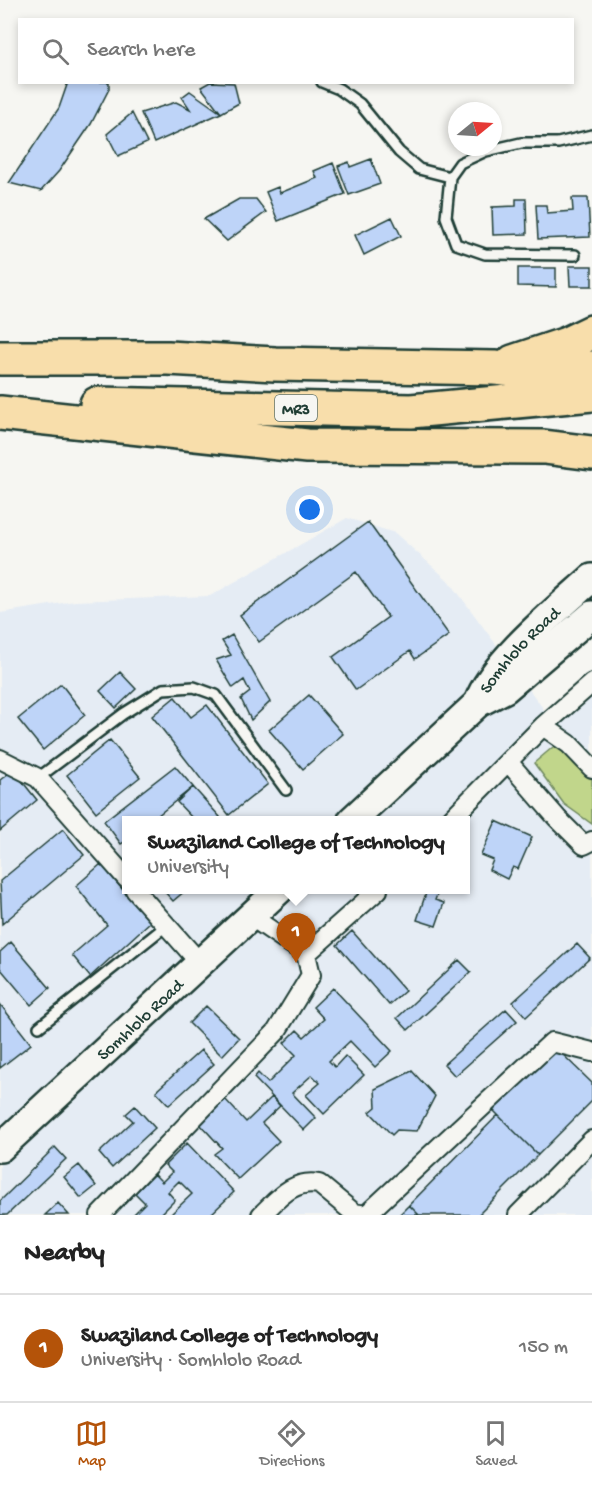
<!DOCTYPE html>
<meta charset="utf-8">
<style>
body{margin:0;font-family:"Gochi Hand",sans-serif;background:#f2f2f2;color:#222}
.compass{position:absolute;left:448px;top:102px;width:54px;height:54px;border-radius:50%;background:#fff;box-shadow:0 3px 9px #0003;rotate:72deg}
.you{position:absolute;left:310px;top:510px;width:21px;height:21px;margin:-15px;border:4px solid #fff;border-radius:50%;background:#1a73e8;box-shadow:0 0 0 9px #1a73e833}
.badge{display:grid;place-items:center;width:39px;height:39px;border-radius:50%;background:#b45309;color:#fff;font-size:20px;font-weight:700}
.pin{position:absolute;translate:-50% -50px;filter:drop-shadow(0 2px 3px #0008)}
.pin::after{content:'';position:absolute;top:32px;width:21px;height:18px;background:inherit;clip-path:polygon(0 0,100% 0,50% 100%)}
.popup{position:absolute;left:122px;top:816px;width:348px;height:78px;box-sizing:border-box;display:grid;place-content:center;border-radius:0px;background:#fff;filter:drop-shadow(0 2px 4px #0005);font-size:20px;white-space:nowrap;color:#767676}
.popup b{font-size:22px;color:#222}
.popup::after{content:'';position:absolute;left:50%;top:100%;margin-left:-12px;border:12px solid transparent;border-top-color:#fff}
.list{margin:0;padding:0;list-style:none}
h2{display:flex;justify-content:space-between;align-items:center;height:78px;margin:0;padding:0 24px;font-size:26px}
h2 small{font-size:20px;font-weight:400;color:#767676}
.list li{display:grid;grid-template-columns:39px 1fr auto;gap:18px;align-items:center;box-sizing:border-box;height:108px;padding:0 24px;border-top:2px solid #e0e0e0}
.list b{display:block;font-size:22px;white-space:nowrap}
.list p{margin:0;font-size:20px;white-space:nowrap;color:#767676}
.list em{font-size:20px;font-style:normal;color:#767676}
.icon{flex:none;width:33px;height:33px;fill:none;stroke:currentColor;stroke-width:2;stroke-linecap:round;stroke-linejoin:round}
.map{position:relative;flex:none;width:592px;height:1215px;overflow:hidden}
.search{position:absolute;background:#fff;box-shadow:0 3px 9px #0003;left:18px;right:18px;top:18px;height:66px;display:flex;align-items:center;gap:15px;box-sizing:border-box;padding:0 21px;border-radius:0px;color:#767676;font-size:22px}
.sheet{height:186px;background:#fff}
nav{display:flex;justify-content:space-around;align-items:center;box-sizing:border-box;height:84px;border-top:2px solid #e0e0e0;background:#fff;font-size:16px;color:#767676}
nav a{display:grid;justify-items:center;gap:3px}
nav .on{color:#b45309}
.map>svg:first-child{display:block}
.built{fill:#e5ecf4;fill-rule:evenodd}
.green{fill:#c1d68b;stroke:#708a60;stroke-width:1.5}
.building{fill:#bed4f8;stroke:#1f3d34;stroke-width:1.5}
.lines{fill:none;stroke-linecap:round;stroke-linejoin:round}
.service-casing{stroke:#1f3d34;stroke-width:14}
.minor-casing{stroke:#1f3d34;stroke-width:22}
.secondary-casing{stroke:#1f3d34;stroke-width:32}
.motorway-casing{stroke:#1f3d34;stroke-width:38}
.service{stroke:#f6f6f2;stroke-width:9}
.minor{stroke:#f6f6f2;stroke-width:18}
.secondary{stroke:#f6f6f2;stroke-width:27}
.motorway{stroke:#f8deab;stroke-width:33}
.labels{text-anchor:middle;stroke-width:4.5;stroke-linejoin:round;paint-order:stroke}
.shield{fill:#f6f6f2;stroke:#60746d;stroke-width:1.5}
.shield-label{font-size:16px;font-weight:bold;fill:#1f3d34}
.street-label{font-size:18px;fill:#1f3d34;stroke:#f6f6f2}
</style>
<div class="map">
<svg width="592" height="1215" viewBox="0 0 592 1215">
<rect width="100%" height="100%" fill="#f6f6f2"/>
<filter id="ink" filterUnits="userSpaceOnUse"><feTurbulence type="fractalNoise" baseFrequency=".0167" numOctaves="2"/><feDisplacementMap in="SourceGraphic" scale="12" xChannelSelector="R" yChannelSelector="G"/><feConvolveMatrix kernelMatrix="1 2 1 2 8 2 1 2 1" color-interpolation-filters="sRGB"/></filter>
<g filter="url(#ink)">
<path class="built" d="M 347,518 L 395,533 L 450,582 L 545,711 L 592,676 L 592,1215 L 0,1215 L 0,613 L 75,601 L 210,596 ZM 127,820 L 466,820 L 466,890 L 127,890 Z"/>
<path class="green" d="M 559,742 L 592,779 L 592,824 L 564,804 L 534,763 Z"/>
<path class="building" d="M 68,82 L 109,82 L 109,89 L 91,124 L 59,171 L 41,191 L 9,183 L 59,108 Z
M 210,82 L 234,83 L 239,103 L 221,113 L 201,87 Z
M 190,91 L 221,113 L 154,143 L 141,113 L 176,102 L 190,109 L 182,97 Z
M 132,113 L 147,143 L 118,156 L 107,134 Z
M 371,159 L 380,184 L 349,195 L 338,166 L 349,162 L 350,167 Z
M 333,163 L 345,194 L 278,221 L 266,192 L 278,187 L 280,193 L 317,178 L 314,171 Z
M 572,198 L 588,198 L 590,237 L 538,239 L 536,205 L 546,205 L 547,213 L 573,211 Z
M 239,199 L 256,199 L 266,212 L 227,241 L 204,219 Z
M 516,199 L 526,199 L 527,234 L 493,235 L 492,207 L 516,206 Z
M 392,217 L 401,236 L 364,255 L 355,235 Z
M 569,266 L 592,266 L 592,286 L 570,286 Z
M 518,268 L 556,268 L 556,287 L 518,286 Z
M 368,522 L 449,635 L 415,659 L 410,651 L 356,690 L 333,657 L 388,617 L 356,572 L 259,642 L 240,615 Z
M 232,635 L 270,702 L 251,720 L 241,699 L 250,692 L 244,680 L 233,688 L 216,660 L 231,655 L 222,641 Z
M 120,672 L 136,689 L 116,708 L 100,691 Z
M 61,684 L 85,715 L 43,750 L 18,719 Z
M 309,695 L 343,734 L 303,769 L 269,730 Z
M 175,697 L 191,717 L 207,705 L 268,784 L 229,815 L 152,716 Z
M 110,740 L 140,777 L 96,812 L 67,775 Z
M 175,766 L 193,787 L 152,820 L 127,820 L 127,840 L 121,844 L 104,821 Z
M 13,770 L 37,800 L 0,831 L 0,780 Z
M 193,787 L 220,817 L 217,820 L 194,820 L 177,802 Z
M 496,821 L 532,837 L 518,869 L 513,867 L 507,879 L 489,870 L 493,860 L 481,855 Z
M 63,829 L 84,855 L 2,924 L 0,881 Z
M 101,864 L 150,922 L 90,977 L 72,955 L 107,925 L 76,886 Z
M 163,890 L 186,890 L 173,901 Z
M 416,890 L 439,890 L 435,900 L 444,903 L 436,926 L 417,920 L 426,893 Z
M 352,931 L 405,991 L 389,1005 L 337,945 Z
M 11,942 L 50,988 L 31,1005 L 0,968 L 0,952 Z
M 577,944 L 590,958 L 526,1017 L 513,1002 Z
M 459,960 L 471,972 L 408,1030 L 397,1018 Z
M 333,988 L 392,1051 L 375,1067 L 350,1041 L 329,1061 L 335,1067 L 345,1056 L 364,1075 L 324,1114 L 306,1095 L 320,1083 L 312,1075 L 292,1093 L 316,1118 L 304,1130 L 254,1078 L 258,1073 L 268,1083 L 296,1055 L 284,1043 L 297,1030 L 304,1037 L 324,1019 L 313,1007 Z
M 0,1004 L 31,1044 L 0,1068 Z
M 206,1006 L 239,1038 L 222,1056 L 189,1023 Z
M 506,1009 L 517,1021 L 455,1076 L 444,1064 Z
M 553,1045 L 592,1083 L 592,1101 L 538,1155 L 491,1108 Z
M 201,1050 L 214,1064 L 169,1105 L 156,1091 Z
M 412,1071 L 435,1096 L 417,1131 L 397,1130 L 392,1135 L 370,1112 L 376,1107 L 375,1089 Z
M 272,1097 L 280,1106 L 262,1123 L 279,1141 L 238,1179 L 214,1154 L 222,1148 L 199,1123 L 225,1099 L 246,1122 Z
M 135,1106 L 155,1128 L 112,1168 L 99,1153 L 133,1121 L 126,1114 Z
M 498,1115 L 538,1155 L 478,1215 L 419,1215 L 409,1205 Z
M 187,1143 L 234,1192 L 210,1215 L 170,1215 L 192,1194 L 179,1181 L 168,1192 L 175,1200 L 160,1215 L 133,1215 L 145,1203 L 135,1193 L 154,1174 L 162,1182 L 172,1172 L 165,1165 Z
M 55,1147 L 66,1159 L 7,1215 L 0,1215 L 0,1201 Z
M 79,1165 L 96,1186 L 81,1198 L 64,1177 Z
M 58,1203 L 69,1215 L 45,1215 Z
M 409,1205 L 419,1215 L 399,1215 Z"/>
<g class="lines">
<g class="service-casing">
<path id="service" d="M 322,82 L 339,89 L 360,104 L 399,152 L 419,169 L 450,177
M 575,255 L 485,254 L 456,244 L 446,217 L 450,177 L 460,163 L 486,151 L 521,143 L 558,143 L 592,135
M 38,778 L 123,714 L 163,689 L 194,687 L 216,695 L 286,790
M 39,1027 L 167,925"/>
</g>
<g class="minor-casing">
<path id="minor" d="M 543,726 L 569,744 L 592,768
M 0,759 L 38,778 L 127,879
M 509,763 L 557,818 L 584,845 L 592,841
M 450,820 L 543,726 L 592,683
M 135,890 L 200,963
M 306,954 L 378,890
M 100,1215 L 276,1032 L 311,975 L 306,954 L 250,916
M 261,1215 C 278,1199 293,1179 319,1184 L 354,1213 L 366,1215 L 552,1042 L 592,1052
M 518,1215 L 592,1140"/>
</g>
<g class="secondary-casing">
<g id="secondary">
<path id="s1" d="M 478,703 C 492,662 559,608 592,578"/>
<path d="M 352,820 L 478,703 L 505,689 L 592,615"/>
<path id="s2" d="M 0,1148 L 279,890"/>
</g>
</g>
<g class="motorway-casing">
<path id="motorway" d="M 0,358 L 168,358 L 275,364 L 494,368 L 544,372 L 592,368
M 513,362 L 567,344 L 592,332
M 97,404 L 411,411 L 592,394
M 0,413 L 307,446 L 544,447 L 592,453"/>
</g>
<use href="#service" class="service"/>
<use href="#minor" class="minor"/>
<use href="#secondary" class="secondary"/>
<use href="#motorway" class="motorway"/>
</g>
</g>
<g class="labels">
<rect class="shield" x="275" y="395" width="42" height="26" rx="4.5"/>
<g class="shield-label">
<text x="296" y="414">MR3</text>
</g>
<g class="street-label">
<text dy="6" stroke="none"><textPath href="#s1" startOffset="68">Somhlolo Road</textPath></text>
<text dy="6" stroke="none"><textPath href="#s2" startOffset="190">Somhlolo Road</textPath></text>
</g>
</g>
</svg>
<svg class="compass" viewBox="-18 -18 36 36"><path d="M0-13l5 13h-10z" fill="#e53935"/><path d="M0 13l5-13h-10z" fill="#767676"/></svg>
<div class="you"></div>
<div class="pin badge" style="left:296px;top:963px">1</div>
<div class="popup"><b>Swaziland College of Technology</b>University</div>
<div class="search"><svg class="icon" aria-label="search" viewBox="0 0 24 24"><circle cx="10" cy="10" r="6"/><path d="M15 15l6 6"/></svg>Search here</div>
</div>
<section class="sheet">
<h2>Nearby<small></small></h2>
<ul class="list">
<li><span class="badge">1</span><div><b>Swaziland College of Technology</b><p>University · Somhlolo Road</p></div><em>150 m</em></li>
</ul>
</section>
<nav>
<a class="on"><svg class="icon" aria-label="map" viewBox="0 0 24 24"><path d="M3 6l6-2 6 2 6-2v14l-6 2-6-2-6 2zM9 4v14M15 6v14"/></svg>Map</a>
<a><svg class="icon" aria-label="directions" viewBox="0 0 24 24"><path d="M12 3l9 9-9 9-9-9zM9 14v-3h6M13 9l2 2-2 2"/></svg>Directions</a>
<a><svg class="icon" aria-label="saved" viewBox="0 0 24 24"><path d="M7 4h10v16l-5-4-5 4z"/></svg>Saved</a>
</nav>
